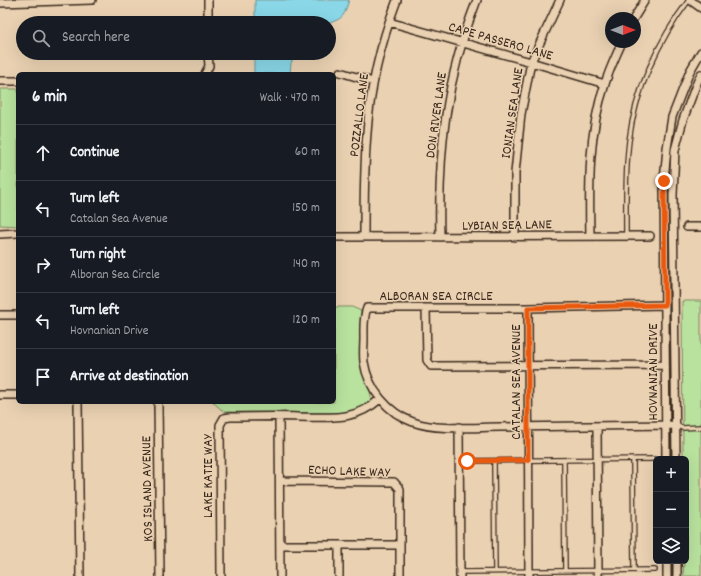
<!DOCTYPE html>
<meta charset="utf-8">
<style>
body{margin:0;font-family:Dekko,sans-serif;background:#242831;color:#f1f3f6}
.controls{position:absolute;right:12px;bottom:12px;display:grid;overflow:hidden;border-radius:6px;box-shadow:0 4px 16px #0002}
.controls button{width:36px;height:36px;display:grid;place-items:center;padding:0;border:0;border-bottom:1px solid #363941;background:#171b24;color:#f1f3f6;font:20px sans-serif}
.compass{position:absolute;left:605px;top:12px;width:36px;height:36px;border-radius:50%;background:#171b24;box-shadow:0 4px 16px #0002;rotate:90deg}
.stop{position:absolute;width:12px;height:12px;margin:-9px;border:3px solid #ea580c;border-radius:50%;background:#fff}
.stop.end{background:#ea580c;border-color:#fff;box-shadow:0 1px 4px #0008}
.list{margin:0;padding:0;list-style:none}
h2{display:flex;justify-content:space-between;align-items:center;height:52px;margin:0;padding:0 16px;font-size:17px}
h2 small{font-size:13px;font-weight:400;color:#9ea1a6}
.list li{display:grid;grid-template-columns:26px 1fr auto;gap:12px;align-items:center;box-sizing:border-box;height:56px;padding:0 16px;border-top:1px solid #363941}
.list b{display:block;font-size:15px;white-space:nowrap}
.list p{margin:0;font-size:13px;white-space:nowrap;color:#9ea1a6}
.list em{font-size:13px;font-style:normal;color:#9ea1a6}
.icon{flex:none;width:22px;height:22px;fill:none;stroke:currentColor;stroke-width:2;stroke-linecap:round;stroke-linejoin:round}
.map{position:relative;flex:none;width:701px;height:576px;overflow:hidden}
.search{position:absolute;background:#171b24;box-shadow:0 4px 16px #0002;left:16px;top:16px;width:320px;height:44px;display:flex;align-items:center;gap:10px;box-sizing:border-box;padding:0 14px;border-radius:22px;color:#9ea1a6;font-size:15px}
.panel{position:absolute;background:#171b24;box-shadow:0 4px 16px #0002;left:16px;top:72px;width:320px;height:332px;border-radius:6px}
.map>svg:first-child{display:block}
.green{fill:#b9e29e;stroke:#7a865e}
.water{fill:#89d7e7;stroke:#6a9297}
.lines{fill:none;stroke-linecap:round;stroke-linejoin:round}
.lane-casing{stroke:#3b2a1e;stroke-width:6}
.street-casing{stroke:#3b2a1e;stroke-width:10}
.lane{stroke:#ead1b2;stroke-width:3.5}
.street{stroke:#ead1b2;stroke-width:7}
.route{stroke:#ea580c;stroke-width:5}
.labels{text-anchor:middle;stroke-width:3;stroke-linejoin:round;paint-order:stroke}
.street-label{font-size:14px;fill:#3b2a1e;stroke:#ead1b2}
</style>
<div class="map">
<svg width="701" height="576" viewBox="0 0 701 576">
<rect width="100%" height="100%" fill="#ead1b2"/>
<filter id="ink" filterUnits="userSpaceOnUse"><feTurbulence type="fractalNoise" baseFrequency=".025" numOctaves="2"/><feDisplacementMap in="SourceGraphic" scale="8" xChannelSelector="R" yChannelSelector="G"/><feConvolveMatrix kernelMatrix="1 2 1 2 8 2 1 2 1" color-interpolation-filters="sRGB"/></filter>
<g filter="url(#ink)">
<path class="green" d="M 0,89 L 18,89 L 18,226 L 0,225 Z
M 682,301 L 701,301 L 701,576 L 683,576 L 684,561 L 686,561 L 686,459 L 683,459 Z
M 334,307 L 352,307 L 361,311 C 361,334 361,359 366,381 C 368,390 373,393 370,402 L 354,410 L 338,413 L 224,412 L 213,402 L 334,402 Z"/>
<path class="water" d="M 255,0 L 349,0 C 344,15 345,18 329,23 L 255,23 Z
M 254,53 L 296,53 L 291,63 L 290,74 L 254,74 Z"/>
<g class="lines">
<g class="lane-casing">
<path id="lane" d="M 626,236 C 626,204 625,173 629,141 C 635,91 658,41 689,0
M 676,425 L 682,428 L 701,427
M 633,459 L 634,570
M 564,460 L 565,571
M 459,461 L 654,459
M 494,461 L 495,571
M 460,572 L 655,570"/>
</g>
<g class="street-casing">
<path id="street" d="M 208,0 L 208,23
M 690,0 L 701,8
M 0,3 L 92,0
M 634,18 L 645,0
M 389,22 L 531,62 L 605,84
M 340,72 L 373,82
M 205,74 L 209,66 L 208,53
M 0,81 L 18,81
M 687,227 L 701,227
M 0,234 L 18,233
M 590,236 C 589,185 588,133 605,84 C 609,70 616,56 622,42
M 334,237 L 650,236
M 364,237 C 364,202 364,168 367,133 C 370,88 381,42 397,0
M 440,237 C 438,152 445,80 477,0
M 515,237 L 515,173 L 521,114 L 531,62 L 560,0
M 665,305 L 528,308 L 367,308 C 363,318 364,327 364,338 C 364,345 363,354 364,362 C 368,389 388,413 413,422 C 437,431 475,427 500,427 C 559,426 617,426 676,425
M 426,308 L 427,360 L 431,366 L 665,365
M 528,308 L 529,576
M 0,315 L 18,315
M 0,395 L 18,395
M 78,402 L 80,576
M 158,402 L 160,576
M 279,417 L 280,576
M 597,426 L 598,576
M 459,427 L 460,576
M 666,459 L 664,181 L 667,148 L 672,117 L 690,71 L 701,52
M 676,459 L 673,195 L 675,150 L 683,120 L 696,85 L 701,74
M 280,481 L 394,482 L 400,489 L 400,576
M 280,545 L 400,545
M 339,545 L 339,576
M 667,561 L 667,576
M 677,561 L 677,576
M 221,576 L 220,425 L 224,418 L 230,417 C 252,417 275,416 298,417 C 330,417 354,422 380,399"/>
</g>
<use href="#lane" class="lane"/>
<use href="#street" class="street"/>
</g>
</g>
<g class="lines" filter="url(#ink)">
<path class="route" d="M 467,461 L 528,460 L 528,308 L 665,305 L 664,181"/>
</g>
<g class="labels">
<g class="street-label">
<text transform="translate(501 40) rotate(16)" y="5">CAPE PASSERO LANE</text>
<text transform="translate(511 113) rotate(-82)" y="5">IONIAN SEA LANE</text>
<text transform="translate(358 115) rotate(-83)" y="5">POZZALLO LANE</text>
<text transform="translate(435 115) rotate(-82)" y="5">DON RIVER LANE</text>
<text transform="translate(507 224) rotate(-1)" y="5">LYBIAN SEA LANE</text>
<text x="436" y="300">ALBORAN SEA CIRCLE</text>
<text transform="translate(652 372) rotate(-90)" y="5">HOVNANIAN DRIVE</text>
<text transform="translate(515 382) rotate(-90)" y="5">CATALAN SEA AVENUE</text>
<text transform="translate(349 470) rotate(2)" y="5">ECHO LAKE WAY</text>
<text transform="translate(207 476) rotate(-90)" y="5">LAKE KATIE WAY</text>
<text transform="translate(146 489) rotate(-91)" y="5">KOS ISLAND AVENUE</text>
</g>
</g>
</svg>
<div class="controls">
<button>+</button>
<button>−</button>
<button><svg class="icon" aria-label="layers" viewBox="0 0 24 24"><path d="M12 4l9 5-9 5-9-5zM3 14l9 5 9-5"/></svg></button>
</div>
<svg class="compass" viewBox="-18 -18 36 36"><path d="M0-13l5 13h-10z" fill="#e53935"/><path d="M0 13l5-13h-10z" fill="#9ea1a6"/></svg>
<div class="stop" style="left:467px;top:461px"></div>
<div class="stop end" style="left:664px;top:181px"></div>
<div class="search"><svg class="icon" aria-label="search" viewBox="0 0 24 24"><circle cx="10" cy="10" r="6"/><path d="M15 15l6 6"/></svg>Search here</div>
<section class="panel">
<h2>6 min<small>Walk · 470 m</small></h2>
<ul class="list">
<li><svg class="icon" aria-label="ahead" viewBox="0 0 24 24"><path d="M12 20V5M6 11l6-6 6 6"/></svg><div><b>Continue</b></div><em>60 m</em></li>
<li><svg class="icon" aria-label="left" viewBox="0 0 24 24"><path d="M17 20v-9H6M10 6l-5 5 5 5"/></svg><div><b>Turn left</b><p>Catalan Sea Avenue</p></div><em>150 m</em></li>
<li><svg class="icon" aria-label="right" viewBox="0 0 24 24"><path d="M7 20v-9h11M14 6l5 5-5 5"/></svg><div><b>Turn right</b><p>Alboran Sea Circle</p></div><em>140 m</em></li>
<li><svg class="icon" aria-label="left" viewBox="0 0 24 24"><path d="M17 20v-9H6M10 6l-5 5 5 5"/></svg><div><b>Turn left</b><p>Hovnanian Drive</p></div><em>120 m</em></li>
<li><svg class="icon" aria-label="arrive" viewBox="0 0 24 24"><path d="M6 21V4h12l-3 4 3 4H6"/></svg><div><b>Arrive at destination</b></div></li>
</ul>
</section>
</div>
